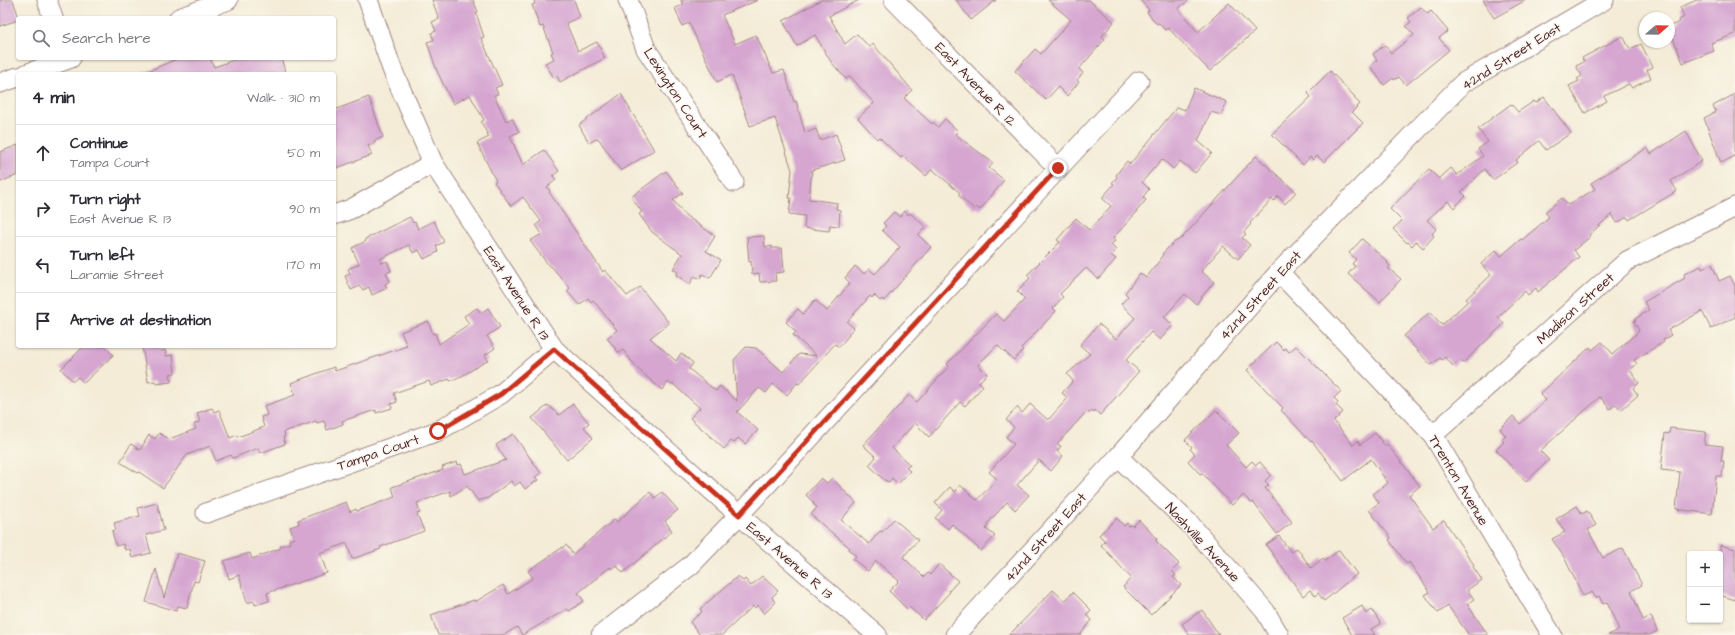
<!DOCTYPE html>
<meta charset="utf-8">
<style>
body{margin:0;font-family:"Architects Daughter",sans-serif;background:#f2f2f3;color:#2b2b33}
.controls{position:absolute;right:12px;bottom:12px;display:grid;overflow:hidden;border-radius:4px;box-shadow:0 1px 3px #0004}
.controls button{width:36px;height:36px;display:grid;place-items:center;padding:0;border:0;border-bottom:1px solid #e1e1e2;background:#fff;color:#2b2b33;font:20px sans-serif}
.compass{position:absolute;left:1639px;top:12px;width:36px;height:36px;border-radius:50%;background:#fff;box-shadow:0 1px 3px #0004;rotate:70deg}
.stop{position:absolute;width:12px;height:12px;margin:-9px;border:3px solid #c8321e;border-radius:50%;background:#fff}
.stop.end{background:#c8321e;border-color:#fff;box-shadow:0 1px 4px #0008}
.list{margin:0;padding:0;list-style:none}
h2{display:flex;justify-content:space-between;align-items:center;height:52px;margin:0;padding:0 16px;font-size:17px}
h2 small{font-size:13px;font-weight:400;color:#7c7c81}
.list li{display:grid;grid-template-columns:26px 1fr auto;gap:12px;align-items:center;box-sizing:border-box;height:56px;padding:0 16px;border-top:1px solid #e1e1e2}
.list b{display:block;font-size:15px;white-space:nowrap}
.list p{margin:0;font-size:13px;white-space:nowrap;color:#7c7c81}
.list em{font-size:13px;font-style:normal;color:#7c7c81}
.icon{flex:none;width:22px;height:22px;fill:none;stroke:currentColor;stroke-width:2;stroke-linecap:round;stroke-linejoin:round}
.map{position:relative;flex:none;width:1735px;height:635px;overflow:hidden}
.search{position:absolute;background:#fff;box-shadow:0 1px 3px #0004;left:16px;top:16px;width:320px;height:44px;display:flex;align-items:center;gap:10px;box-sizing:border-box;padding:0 14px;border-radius:4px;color:#7c7c81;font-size:15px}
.panel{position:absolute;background:#fff;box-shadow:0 1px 3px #0004;left:16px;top:72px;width:320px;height:276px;border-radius:4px}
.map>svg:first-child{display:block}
.building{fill:#d6a6d1}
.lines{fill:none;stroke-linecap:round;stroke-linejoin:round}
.street-casing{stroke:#9f8681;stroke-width:21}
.street{stroke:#fff;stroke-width:19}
.route{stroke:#c8321e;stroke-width:5}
.labels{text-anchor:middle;stroke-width:3;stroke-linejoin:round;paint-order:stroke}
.street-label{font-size:14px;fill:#4a1f2b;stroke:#fbf7ec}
</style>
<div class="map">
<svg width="1735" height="635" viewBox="0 0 1735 635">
<rect width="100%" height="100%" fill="#fbf7ec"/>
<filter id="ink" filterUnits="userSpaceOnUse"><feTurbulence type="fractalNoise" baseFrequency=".025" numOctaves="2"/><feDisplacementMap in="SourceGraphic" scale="8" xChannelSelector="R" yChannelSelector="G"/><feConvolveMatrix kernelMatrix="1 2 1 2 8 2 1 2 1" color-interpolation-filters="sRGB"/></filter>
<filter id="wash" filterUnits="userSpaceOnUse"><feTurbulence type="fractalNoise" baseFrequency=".012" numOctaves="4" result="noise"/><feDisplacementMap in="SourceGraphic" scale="16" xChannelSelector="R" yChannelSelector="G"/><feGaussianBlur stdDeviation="0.9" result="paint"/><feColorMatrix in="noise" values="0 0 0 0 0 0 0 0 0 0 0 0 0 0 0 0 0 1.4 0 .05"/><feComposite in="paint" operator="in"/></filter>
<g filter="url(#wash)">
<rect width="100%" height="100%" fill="#f4ecd7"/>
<g id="blocks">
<path class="building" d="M 0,0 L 13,0 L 19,18 L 18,20 L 0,26 Z
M 432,0 L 473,0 L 478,12 L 476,13 L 484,37 L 481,38 L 502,85 L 495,88 L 498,94 L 494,95 L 506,121 L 512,118 L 519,132 L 510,136 L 523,165 L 544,150 L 559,171 L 553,176 L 556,180 L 547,187 L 550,191 L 549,192 L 603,272 L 605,270 L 627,296 L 640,287 L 669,323 L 650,338 L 676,361 L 681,353 L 693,363 L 689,369 L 716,391 L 720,386 L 737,401 L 734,360 L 746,347 L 756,348 L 783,372 L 799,354 L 817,356 L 793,335 L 796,332 L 786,322 L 798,309 L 803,314 L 815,300 L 827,311 L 850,283 L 845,278 L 855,266 L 864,274 L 869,269 L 875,274 L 900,247 L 882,230 L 886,226 L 883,223 L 894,212 L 900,217 L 905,211 L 908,215 L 910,213 L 926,227 L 918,235 L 931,247 L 884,301 L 882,299 L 880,301 L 874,295 L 872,298 L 870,296 L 847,322 L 854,328 L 848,334 L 849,335 L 839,347 L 835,344 L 799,384 L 797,383 L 787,395 L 773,384 L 766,393 L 759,388 L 737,412 L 758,430 L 745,444 L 738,438 L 734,443 L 731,441 L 724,449 L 690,418 L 700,408 L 673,384 L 671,385 L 668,382 L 662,390 L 638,369 L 623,350 L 619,353 L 607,338 L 617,330 L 593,300 L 591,302 L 588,298 L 579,305 L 567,291 L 570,288 L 551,266 L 550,267 L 530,241 L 542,234 L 536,225 L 541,221 L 523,197 L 511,206 L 494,182 L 496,181 L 477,143 L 489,137 L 481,122 L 484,120 L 470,95 L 453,104 L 437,71 L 427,42 L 434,40 L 431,33 L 436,31 L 432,22 L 439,19 Z
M 534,0 L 574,0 L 580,17 L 566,23 L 578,51 L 597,42 L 605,58 L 560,82 L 557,76 L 554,78 L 545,63 L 554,59 L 551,53 L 553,52 L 543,26 L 540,27 L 532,5 L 535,4 Z
M 681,0 L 758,0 L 722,15 L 735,44 L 756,35 L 773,73 L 784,70 L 794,102 L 796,101 L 805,133 L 816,129 L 820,140 L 836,134 L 845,160 L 812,170 L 809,199 L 837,203 L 836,209 L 840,210 L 839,226 L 830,225 L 829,231 L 804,228 L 805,216 L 789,214 L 791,198 L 789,198 L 792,170 L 775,118 L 750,126 L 732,75 L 717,82 L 689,23 L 682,26 L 675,8 L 683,5 Z
M 821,0 L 859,0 L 829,16 L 845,44 L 857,34 L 869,47 L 873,44 L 912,90 L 904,98 L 932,124 L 933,122 L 938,127 L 945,119 L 958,131 L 955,134 L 993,163 L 989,168 L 1004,180 L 980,210 L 976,207 L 974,209 L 958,195 L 960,193 L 932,169 L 926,176 L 903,156 L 901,158 L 879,137 L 877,139 L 858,118 L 874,103 L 850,76 L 846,79 L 831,62 L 815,35 L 797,46 L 783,21 Z
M 956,0 L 996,0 L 971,20 Z
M 1048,0 L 1089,0 L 1114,22 L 1102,36 L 1105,39 L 1079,69 L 1083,73 L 1077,80 L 1079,82 L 1067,96 L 1058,87 L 1046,100 L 1015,71 L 1035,49 L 1041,54 L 1071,20 Z
M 1140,0 L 1189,0 L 1178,9 L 1198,32 L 1229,3 L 1255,31 L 1210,71 L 1168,28 L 1165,30 L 1159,23 L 1157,24 L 1147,12 L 1149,10 Z
M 1483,0 L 1526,0 L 1494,18 Z
M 1697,0 L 1735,0 L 1735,34 L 1711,43 L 1714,51 L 1683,63 L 1672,36 L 1674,35 L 1670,26 L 1680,22 L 1679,20 L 1684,17 L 1680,7 Z
M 1421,7 L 1427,14 L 1431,11 L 1448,31 L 1439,38 L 1449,50 L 1406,85 L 1399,77 L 1394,80 L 1393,78 L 1384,85 L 1370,66 L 1377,60 L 1373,54 L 1385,45 L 1391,53 L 1414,35 L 1406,26 L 1411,22 L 1408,18 Z
M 1623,36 L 1630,49 L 1641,44 L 1653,67 L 1647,70 L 1651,78 L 1632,88 L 1629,84 L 1604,96 L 1607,101 L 1585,113 L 1569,86 L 1579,81 L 1577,79 L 1582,76 L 1576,66 L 1584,62 L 1582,58 Z
M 179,58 L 210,58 L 214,67 L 240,58 L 281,58 L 286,74 L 141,74 Z
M 1330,71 L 1355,97 L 1354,98 L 1360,104 L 1352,112 L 1363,123 L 1324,162 L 1317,156 L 1313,160 L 1310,157 L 1303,165 L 1272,134 L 1311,97 L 1308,93 Z
M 1194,88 L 1227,102 L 1221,115 L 1211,112 L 1198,141 L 1212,153 L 1195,173 L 1180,161 L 1173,169 L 1162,159 L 1142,182 L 1149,189 L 1143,197 L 1146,200 L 1136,212 L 1137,212 L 1113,238 L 1115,241 L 1111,245 L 1116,250 L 1111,255 L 1116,259 L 1098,279 L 1086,268 L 1060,294 L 1063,297 L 1053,308 L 1056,311 L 1021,348 L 1023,350 L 1014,360 L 997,345 L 978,365 L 987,374 L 979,382 L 983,386 L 965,406 L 960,402 L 929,437 L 915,423 L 892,448 L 910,465 L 906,468 L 910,471 L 898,484 L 892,478 L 889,482 L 884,480 L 869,465 L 876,457 L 863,445 L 909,395 L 917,402 L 949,366 L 947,364 L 996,314 L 1004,321 L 1025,299 L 1017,291 L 1030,278 L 1027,275 L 1060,242 L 1057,240 L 1076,218 L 1089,230 L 1111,206 L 1102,198 L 1114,184 L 1112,183 L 1117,177 L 1116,175 L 1127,161 L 1130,164 L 1177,107 L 1185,110 Z
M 621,94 L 654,150 L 621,171 L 598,138 L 589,143 L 579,125 Z
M 1735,94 L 1735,156 L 1721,163 L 1704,118 L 1716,112 L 1713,106 Z
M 369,97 L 383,137 L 374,141 L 375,143 L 368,146 L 372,155 L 334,169 L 334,110 Z
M 1544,97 L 1571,133 L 1546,150 L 1539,141 L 1516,160 L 1518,162 L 1493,180 L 1485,169 L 1461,192 L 1466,196 L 1454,208 L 1448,201 L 1427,220 L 1436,229 L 1432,234 L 1434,236 L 1423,248 L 1416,241 L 1412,246 L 1408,242 L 1407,243 L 1393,229 L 1402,221 L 1390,209 L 1429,169 L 1439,179 L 1451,168 L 1457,175 L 1483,156 L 1478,149 L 1488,142 L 1478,129 L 1492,118 L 1511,104 L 1518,112 L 1534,101 L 1536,103 Z
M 1686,131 L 1702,161 L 1671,181 L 1677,191 L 1629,220 L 1627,217 L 1617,223 L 1612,214 L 1589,235 L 1590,237 L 1574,250 L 1579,257 L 1538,292 L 1536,288 L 1528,295 L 1525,291 L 1498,317 L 1504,324 L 1463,363 L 1460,360 L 1453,366 L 1445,357 L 1442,360 L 1440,358 L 1431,365 L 1404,336 L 1430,312 L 1442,325 L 1468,301 L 1466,299 L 1491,275 L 1481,264 L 1496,250 L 1501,256 L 1521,239 L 1522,240 L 1549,217 L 1545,212 L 1562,198 L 1568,205 L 1595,189 L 1591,183 L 1647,148 L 1651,154 Z
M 18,145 L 18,175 L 0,182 L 0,152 Z
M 1256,156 L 1296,192 L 1285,204 L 1278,196 L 1274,201 L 1272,199 L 1250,223 L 1251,224 L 1244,232 L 1246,234 L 1242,238 L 1250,245 L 1238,259 L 1223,246 L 1201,271 L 1214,282 L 1196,304 L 1185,294 L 1164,317 L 1173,325 L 1160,340 L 1151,332 L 1126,360 L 1139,371 L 1100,415 L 1095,410 L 1094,412 L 1092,410 L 1089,413 L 1087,411 L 1057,444 L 1061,446 L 1057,451 L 1063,456 L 1051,471 L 1039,460 L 1017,485 L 1029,495 L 1015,510 L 1007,502 L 987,524 L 989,525 L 986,529 L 995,536 L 981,551 L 952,524 L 948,529 L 935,518 L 942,510 L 935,503 L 950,487 L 955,492 L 960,485 L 977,500 L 997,479 L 989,472 L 1014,444 L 1006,437 L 1014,427 L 1006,420 L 1017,407 L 1022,413 L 1030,404 L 1048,420 L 1068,398 L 1062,393 L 1073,381 L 1067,374 L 1090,354 L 1080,345 L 1099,324 L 1116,339 L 1135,318 L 1121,304 L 1128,296 L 1125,293 L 1140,273 L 1146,278 L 1163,256 L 1162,254 L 1173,243 L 1182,238 Z
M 666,171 L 683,193 L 673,200 L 685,215 L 715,236 L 706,251 L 721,260 L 710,278 L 702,274 L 700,279 L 694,276 L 690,284 L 676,275 L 678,272 L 673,269 L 682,254 L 652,232 L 639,214 L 642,212 L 631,197 Z
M 410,217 L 413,223 L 415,222 L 418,229 L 434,221 L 444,242 L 436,246 L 438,252 L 424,259 L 419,250 L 413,253 L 409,245 L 380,259 L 382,263 L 387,261 L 391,271 L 386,273 L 390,281 L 385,284 L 387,288 L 372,295 L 369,287 L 363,290 L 360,286 L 351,290 L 345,276 L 350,274 L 348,269 L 359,264 L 352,248 L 366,241 L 365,239 Z
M 764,236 L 765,247 L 772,246 L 772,248 L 782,248 L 784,272 L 775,273 L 776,281 L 760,282 L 759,273 L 752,274 L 751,261 L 749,262 L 747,237 Z
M 1362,239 L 1388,262 L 1387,263 L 1390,266 L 1388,268 L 1401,279 L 1380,302 L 1348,274 L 1355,266 L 1352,264 L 1356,259 L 1349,253 Z
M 1712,264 L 1719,281 L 1730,276 L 1735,286 L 1735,317 L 1711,329 L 1702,311 L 1668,330 L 1671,335 L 1663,340 L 1664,342 L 1634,360 L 1637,364 L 1630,370 L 1639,383 L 1633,388 L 1638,395 L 1621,410 L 1616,404 L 1610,409 L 1600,397 L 1540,451 L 1549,460 L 1526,482 L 1496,450 L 1504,442 L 1502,440 L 1506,436 L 1500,429 L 1513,416 L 1520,424 L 1546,400 L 1540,394 L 1590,347 L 1592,350 L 1602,342 L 1613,354 L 1639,331 L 1634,321 L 1636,320 L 1635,319 L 1649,310 L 1644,302 L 1685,278 L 1684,274 L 1701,266 L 1702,269 Z
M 477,308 L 481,313 L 488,308 L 500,327 L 487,336 L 495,348 L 485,355 L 488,360 L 462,376 L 450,381 L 449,379 L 431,386 L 429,381 L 394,393 L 397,402 L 391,404 L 392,408 L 376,413 L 376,410 L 342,421 L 343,424 L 327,430 L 324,421 L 317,423 L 316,421 L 284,432 L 285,437 L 283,437 L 285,444 L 260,453 L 258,448 L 233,458 L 231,455 L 216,461 L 210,446 L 187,455 L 163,488 L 139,472 L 138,473 L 120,462 L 131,444 L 140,450 L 149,435 L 155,439 L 159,433 L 169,439 L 196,429 L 194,424 L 200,422 L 197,413 L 212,408 L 214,412 L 219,410 L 230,438 L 237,435 L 238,437 L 264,427 L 261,417 L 267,415 L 264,406 L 295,395 L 291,383 L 334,367 L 335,371 L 407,346 L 401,332 L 428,321 L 433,334 L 435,333 L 439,344 L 469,324 L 464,316 Z
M 1276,342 L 1284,350 L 1285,348 L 1289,352 L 1296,346 L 1341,391 L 1334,398 L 1338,402 L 1336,405 L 1343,412 L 1334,421 L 1353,445 L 1358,441 L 1360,445 L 1375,433 L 1385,446 L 1387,444 L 1420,486 L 1409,495 L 1433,528 L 1444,520 L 1474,565 L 1473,567 L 1482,580 L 1467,590 L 1474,599 L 1467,604 L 1488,635 L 1469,635 L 1448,606 L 1438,613 L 1425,595 L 1430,592 L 1409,562 L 1407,564 L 1389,540 L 1391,538 L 1369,510 L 1379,503 L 1373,494 L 1388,483 L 1371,459 L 1343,481 L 1312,441 L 1311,442 L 1281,410 L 1283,408 L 1247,370 Z
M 84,346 L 104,346 L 113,355 L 84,383 L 78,377 L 73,381 L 61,369 Z
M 142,346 L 159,346 L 161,351 L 165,350 L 166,356 L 173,355 L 175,373 L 170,374 L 171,382 L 156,384 L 155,381 L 148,382 Z
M 573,404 L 589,423 L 584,427 L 593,438 L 567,460 L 532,418 L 548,405 L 559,415 Z
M 1216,410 L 1239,433 L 1226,445 L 1246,467 L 1252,461 L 1256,465 L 1260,462 L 1271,475 L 1265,481 L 1269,485 L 1265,488 L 1292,522 L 1277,534 L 1253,502 L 1251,503 L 1243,495 L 1232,505 L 1202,473 L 1200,474 L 1188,461 L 1195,454 L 1190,449 L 1192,447 L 1185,440 Z
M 1670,428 L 1706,432 L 1704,444 L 1723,446 L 1721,461 L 1724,461 L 1722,476 L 1716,476 L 1712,514 L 1676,509 L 1680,472 L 1661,470 L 1665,433 L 1669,434 Z
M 513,434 L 541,473 L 535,477 L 538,480 L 525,489 L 520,482 L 514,486 L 511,481 L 488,498 L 478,501 L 467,486 L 451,496 L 450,491 L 417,503 L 420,513 L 417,514 L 424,531 L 380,547 L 381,549 L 352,559 L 347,543 L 320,553 L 327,573 L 267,593 L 269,601 L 255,605 L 254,601 L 247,603 L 239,575 L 229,579 L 224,561 L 250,553 L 252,559 L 281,548 L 280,546 L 290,543 L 289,540 L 294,538 L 290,527 L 299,524 L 298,520 L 346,502 L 350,512 L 356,509 L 357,511 L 395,497 L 392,487 L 443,470 L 442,467 L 457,462 L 458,465 L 461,464 L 465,474 L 506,460 L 496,445 Z
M 821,478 L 827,483 L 832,478 L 856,503 L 841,520 L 869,544 L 880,531 L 882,532 L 894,519 L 918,540 L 903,557 L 924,577 L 928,573 L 930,575 L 939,564 L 958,581 L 949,591 L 950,592 L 924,620 L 909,607 L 907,609 L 889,591 L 899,581 L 876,561 L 868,571 L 853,559 L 856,556 L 849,550 L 850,548 L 811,515 L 817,507 L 813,504 L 814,503 L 806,495 Z
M 650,492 L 655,498 L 662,492 L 678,510 L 665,521 L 672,531 L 623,573 L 616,565 L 611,569 L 610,567 L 578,593 L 584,601 L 569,611 L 567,609 L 522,635 L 517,627 L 504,635 L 438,635 L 431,615 L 474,600 L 475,602 L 503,585 L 508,594 L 533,578 L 528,571 L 566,545 L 573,554 L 615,519 L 617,522 Z
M 157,503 L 164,530 L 146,535 L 151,553 L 132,558 L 130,549 L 125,550 L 123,544 L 116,546 L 112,531 L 116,530 L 114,523 L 140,516 L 138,508 Z
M 1577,506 L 1582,514 L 1587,511 L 1596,525 L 1588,530 L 1603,558 L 1623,548 L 1642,585 L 1631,591 L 1643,620 L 1651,616 L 1657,631 L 1650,635 L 1608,635 L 1619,630 L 1607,602 L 1603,604 L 1599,596 L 1596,598 L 1592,592 L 1583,596 L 1564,557 L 1552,539 L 1565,532 L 1556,519 Z
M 1117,518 L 1124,526 L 1127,523 L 1129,526 L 1131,525 L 1133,526 L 1139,520 L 1157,539 L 1156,541 L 1179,564 L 1172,571 L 1176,575 L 1173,577 L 1181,585 L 1151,615 L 1123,587 L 1131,578 L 1101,545 L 1105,541 L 1099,535 Z
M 1279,536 L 1291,552 L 1297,548 L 1311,568 L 1323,558 L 1325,561 L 1339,550 L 1357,574 L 1324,601 L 1318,593 L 1315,596 L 1310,590 L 1303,596 L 1266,545 Z
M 1720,545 L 1735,549 L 1735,600 L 1720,595 Z
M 177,553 L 205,561 L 198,582 L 194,581 L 187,608 L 178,606 L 176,611 L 146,602 L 156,569 L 164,598 Z
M 738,576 L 743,581 L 745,579 L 751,586 L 762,576 L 778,591 L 772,597 L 775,603 L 764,614 L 758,605 L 755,608 L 753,606 L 722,635 L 700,635 L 690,622 L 702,612 L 700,609 Z
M 1053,590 L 1065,601 L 1073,592 L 1091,610 L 1086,615 L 1092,620 L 1080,635 L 1009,635 Z
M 1362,606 L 1366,614 L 1372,610 L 1381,624 L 1371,629 L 1375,635 L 1352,635 L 1342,618 Z
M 1202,610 L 1219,635 L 1189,635 L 1182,624 Z"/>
</g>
</g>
<g filter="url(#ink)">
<use href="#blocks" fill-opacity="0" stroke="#9f8681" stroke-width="1"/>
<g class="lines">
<g class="street-casing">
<path id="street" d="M 47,0 L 53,18
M 368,0 L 392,69 L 433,163 L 554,349 L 739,515 L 877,635
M 628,0 L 646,49 L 734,182
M 894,0 L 1058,168
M 179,18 L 228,0
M 26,74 L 71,58
M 0,83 L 18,77
M 334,215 L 351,209 L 433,163
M 1279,272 L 1433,435 L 1552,635
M 1433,435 L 1627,261 L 1735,207
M 1118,457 L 1190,524 L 1265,611 L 1279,635
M 206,513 L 438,431 L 501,394 L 554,349
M 601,635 L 691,565 L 739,515 L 1139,81
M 955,635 L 1118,457 L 1279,272 L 1463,83 L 1604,0"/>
</g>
<use href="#street" class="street"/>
</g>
</g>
<g class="lines" filter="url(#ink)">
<path class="route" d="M 438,431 L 501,394 L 554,349 L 739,515 L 1058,168"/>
</g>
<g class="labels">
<g class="street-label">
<text transform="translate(1511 56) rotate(-32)" y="5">42nd Street East</text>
<text transform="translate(976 84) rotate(46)" y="5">East Avenue R 12</text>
<text transform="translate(676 93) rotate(57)" y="5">Lexington Court</text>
<text transform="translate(517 293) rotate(57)" y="5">East Avenue R 13</text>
<text transform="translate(1260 295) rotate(-48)" y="5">42nd Street East</text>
<text transform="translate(1575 308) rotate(-42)" y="5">Madison Street</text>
<text transform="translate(378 452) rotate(-19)" y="5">Tampa Court</text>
<text transform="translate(1459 480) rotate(59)" y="5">Trenton Avenue</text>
<text transform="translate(1045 537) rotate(-48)" y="5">42nd Street East</text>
<text transform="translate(1203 542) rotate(47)" y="5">Nashville Avenue</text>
<text transform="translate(790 560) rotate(41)" y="5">East Avenue R 13</text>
</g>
</g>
</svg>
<div class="controls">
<button>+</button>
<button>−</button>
</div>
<svg class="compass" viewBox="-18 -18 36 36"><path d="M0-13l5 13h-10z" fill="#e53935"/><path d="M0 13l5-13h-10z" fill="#7c7c81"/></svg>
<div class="stop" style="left:438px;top:431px"></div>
<div class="stop end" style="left:1058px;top:168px"></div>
<div class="search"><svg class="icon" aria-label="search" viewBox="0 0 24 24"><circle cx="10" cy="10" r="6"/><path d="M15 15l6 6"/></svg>Search here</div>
<section class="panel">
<h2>4 min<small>Walk · 310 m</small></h2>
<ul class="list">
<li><svg class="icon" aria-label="ahead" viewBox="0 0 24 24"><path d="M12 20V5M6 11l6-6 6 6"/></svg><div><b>Continue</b><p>Tampa Court</p></div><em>50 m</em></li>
<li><svg class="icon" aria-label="right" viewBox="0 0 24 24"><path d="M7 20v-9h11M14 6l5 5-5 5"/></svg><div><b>Turn right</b><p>East Avenue R 13</p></div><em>90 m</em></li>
<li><svg class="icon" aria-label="left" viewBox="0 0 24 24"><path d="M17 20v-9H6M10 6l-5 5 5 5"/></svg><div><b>Turn left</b><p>Laramie Street</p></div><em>170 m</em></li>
<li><svg class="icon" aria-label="arrive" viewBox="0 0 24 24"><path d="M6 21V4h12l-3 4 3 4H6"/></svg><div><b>Arrive at destination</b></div></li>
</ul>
</section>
</div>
